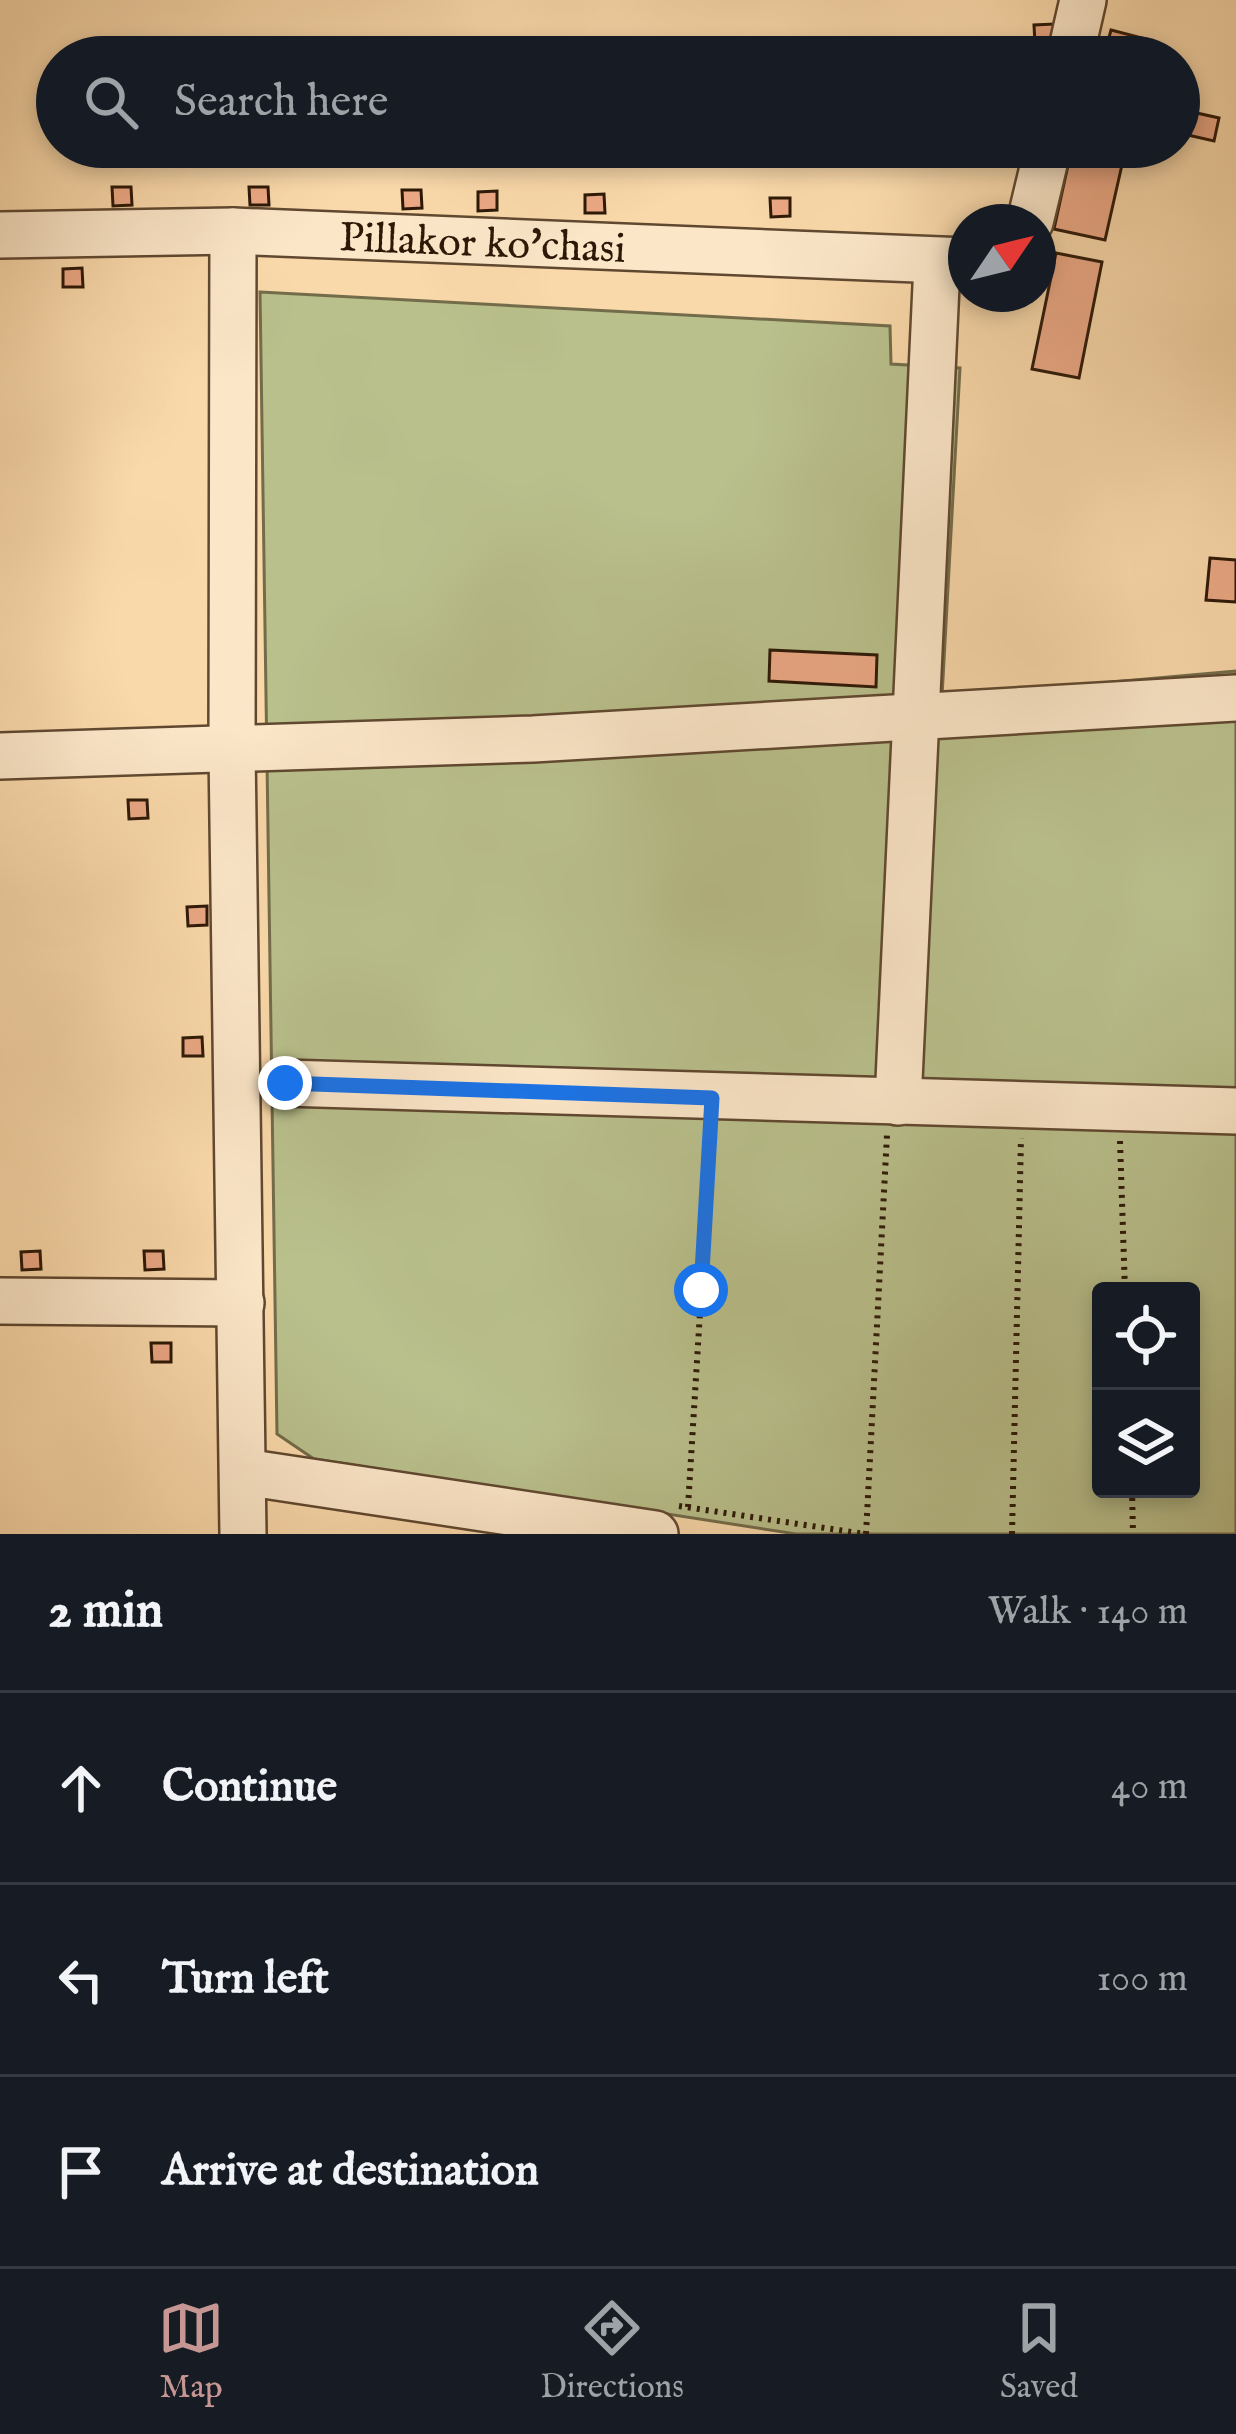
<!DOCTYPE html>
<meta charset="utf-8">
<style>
body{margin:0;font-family:"IM FELL English",serif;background:#20242c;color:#f1f3f6}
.controls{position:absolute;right:36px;bottom:36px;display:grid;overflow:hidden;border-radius:12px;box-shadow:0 6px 18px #0003}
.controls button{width:108px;height:108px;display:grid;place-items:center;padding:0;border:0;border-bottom:3px solid #363941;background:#171b24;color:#f1f3f6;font:60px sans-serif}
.compass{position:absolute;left:948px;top:204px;width:108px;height:108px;border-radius:50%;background:#171b24;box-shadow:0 6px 18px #0003;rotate:55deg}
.stop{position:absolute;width:36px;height:36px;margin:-27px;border:9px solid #1a73e8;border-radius:50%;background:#fff}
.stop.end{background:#1a73e8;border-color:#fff;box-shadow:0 3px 12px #0008}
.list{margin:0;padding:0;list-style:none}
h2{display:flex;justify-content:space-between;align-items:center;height:156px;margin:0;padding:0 48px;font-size:51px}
h2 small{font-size:39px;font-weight:400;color:#9ea1a6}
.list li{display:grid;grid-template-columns:78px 1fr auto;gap:36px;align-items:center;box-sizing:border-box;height:192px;padding:0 48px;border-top:3px solid #363941}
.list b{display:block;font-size:45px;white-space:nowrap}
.list em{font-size:39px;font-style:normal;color:#9ea1a6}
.icon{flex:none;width:66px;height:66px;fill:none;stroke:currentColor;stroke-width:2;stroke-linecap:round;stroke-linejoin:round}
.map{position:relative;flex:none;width:1236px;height:1534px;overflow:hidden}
.search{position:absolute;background:#171b24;box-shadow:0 6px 18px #0003;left:36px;right:36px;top:36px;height:132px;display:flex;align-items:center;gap:30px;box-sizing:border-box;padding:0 42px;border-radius:66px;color:#9ea1a6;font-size:45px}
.sheet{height:732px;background:#171b24}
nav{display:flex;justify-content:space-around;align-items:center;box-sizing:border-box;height:168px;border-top:3px solid #363941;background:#171b24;font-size:33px;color:#9ea1a6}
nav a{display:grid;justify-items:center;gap:6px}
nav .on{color:#c59692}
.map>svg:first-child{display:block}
.green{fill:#b9c08c;stroke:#736c4a;stroke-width:3;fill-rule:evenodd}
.building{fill:#eba885;stroke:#2d1807;stroke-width:3}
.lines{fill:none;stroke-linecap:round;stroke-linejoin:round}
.minor-casing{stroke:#604830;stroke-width:50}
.path{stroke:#2d1807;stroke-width:6;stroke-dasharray:3 6;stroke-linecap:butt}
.minor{stroke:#fbe6c8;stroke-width:45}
.route{stroke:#1a73e8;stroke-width:15}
.labels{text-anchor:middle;stroke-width:10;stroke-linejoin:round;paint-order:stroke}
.street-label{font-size:42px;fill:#2d1807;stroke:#fbe6c8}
</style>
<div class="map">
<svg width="1236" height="1534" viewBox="0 0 1236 1534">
<rect width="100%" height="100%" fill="#f9d8aa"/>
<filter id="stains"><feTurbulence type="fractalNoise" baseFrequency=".00167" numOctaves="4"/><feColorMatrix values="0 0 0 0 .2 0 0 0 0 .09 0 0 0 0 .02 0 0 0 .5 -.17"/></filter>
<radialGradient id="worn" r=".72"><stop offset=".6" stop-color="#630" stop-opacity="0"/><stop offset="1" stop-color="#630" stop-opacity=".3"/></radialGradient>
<path class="green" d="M 260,292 L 890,326 L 891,364 L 960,368 L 942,697 L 1236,671 L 1236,1534 L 796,1534 L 314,1459 L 277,1434 ZM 1101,1291 L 1191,1291 L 1191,1489 L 1101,1489 Z"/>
<path class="building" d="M 1054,24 L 1054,43 L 1035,44 L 1034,25 Z
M 1111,30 L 1146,39 L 1141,57 L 1104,56 Z
M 1179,109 L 1219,118 L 1214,141 L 1179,133 Z
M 1072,147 L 1126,147 L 1105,240 L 1054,229 Z
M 112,187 L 131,187 L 132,205 L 113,206 Z
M 249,187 L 268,187 L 269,205 L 250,205 Z
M 402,190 L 421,190 L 422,208 L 403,209 Z
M 497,191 L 497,210 L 478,211 L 478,192 Z
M 604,194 L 605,213 L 585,213 L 585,195 Z
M 770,198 L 790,198 L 790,216 L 771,217 Z
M 1056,253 L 1102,262 L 1079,378 L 1032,369 Z
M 82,268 L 83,287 L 63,287 L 63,269 Z
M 1210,558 L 1236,560 L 1236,602 L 1206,600 Z
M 770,650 L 877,655 L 876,687 L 769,681 Z
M 128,800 L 147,800 L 148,818 L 129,819 Z
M 207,906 L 207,925 L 188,926 L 187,907 Z
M 202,1037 L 203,1056 L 183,1056 L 183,1038 Z
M 40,1251 L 41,1269 L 22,1270 L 21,1252 Z
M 144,1251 L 163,1251 L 164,1269 L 145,1270 Z
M 151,1343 L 171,1343 L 171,1362 L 152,1362 Z"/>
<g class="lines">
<g class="minor-casing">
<g id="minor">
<path d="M 1070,57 L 1083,0"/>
<path d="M 1030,222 L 1048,147"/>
<path d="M 233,231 L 232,750 L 243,1534"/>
<path id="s1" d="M 0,235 L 233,231 L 966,261"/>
<path d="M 0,756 L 533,739 L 1236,698"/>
<path d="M 285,1083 L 1236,1111"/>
<path d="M 898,1102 L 937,264"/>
<path d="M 0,1301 L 241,1303"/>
<path d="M 244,1472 L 655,1534"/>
</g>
</g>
<path class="path" d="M 1120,1141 L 1125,1291
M 1132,1489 L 1133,1534
M 679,1506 L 865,1534
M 688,1507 L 711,1134
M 866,1534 L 887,1135
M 1012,1534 L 1021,1138"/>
<use href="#minor" class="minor"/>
</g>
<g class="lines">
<path class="route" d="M 285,1083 L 712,1098 L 701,1290"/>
</g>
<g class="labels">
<g class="street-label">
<text dy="15" stroke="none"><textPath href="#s1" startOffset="483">Pillakor ko'chasi</textPath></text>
</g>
</g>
<rect width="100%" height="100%" filter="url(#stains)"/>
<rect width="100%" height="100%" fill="url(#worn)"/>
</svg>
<div class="controls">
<button><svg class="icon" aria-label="locate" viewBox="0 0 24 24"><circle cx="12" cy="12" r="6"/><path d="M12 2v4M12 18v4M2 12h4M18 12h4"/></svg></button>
<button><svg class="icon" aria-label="layers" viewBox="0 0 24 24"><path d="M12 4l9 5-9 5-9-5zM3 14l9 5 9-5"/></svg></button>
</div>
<svg class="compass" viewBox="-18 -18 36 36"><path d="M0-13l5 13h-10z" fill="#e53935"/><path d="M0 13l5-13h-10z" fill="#9ea1a6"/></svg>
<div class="stop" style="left:701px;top:1290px"></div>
<div class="stop end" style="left:285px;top:1083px"></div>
<div class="search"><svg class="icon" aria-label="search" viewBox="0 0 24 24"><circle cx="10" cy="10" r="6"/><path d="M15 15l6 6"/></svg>Search here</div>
</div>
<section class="sheet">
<h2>2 min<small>Walk · 140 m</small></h2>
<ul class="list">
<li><svg class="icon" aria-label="ahead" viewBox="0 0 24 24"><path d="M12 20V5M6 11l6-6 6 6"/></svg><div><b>Continue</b></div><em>40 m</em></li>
<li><svg class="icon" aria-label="left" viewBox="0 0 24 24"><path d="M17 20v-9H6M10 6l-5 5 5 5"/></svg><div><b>Turn left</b></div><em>100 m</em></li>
<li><svg class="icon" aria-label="arrive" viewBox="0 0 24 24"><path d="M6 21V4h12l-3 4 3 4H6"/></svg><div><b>Arrive at destination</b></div></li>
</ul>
</section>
<nav>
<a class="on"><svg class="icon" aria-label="map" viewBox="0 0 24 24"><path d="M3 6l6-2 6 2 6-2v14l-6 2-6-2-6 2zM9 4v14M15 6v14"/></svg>Map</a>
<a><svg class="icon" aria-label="directions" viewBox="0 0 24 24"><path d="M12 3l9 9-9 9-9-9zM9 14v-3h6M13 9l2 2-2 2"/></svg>Directions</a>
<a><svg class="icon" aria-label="saved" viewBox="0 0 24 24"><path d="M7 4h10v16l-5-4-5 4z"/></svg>Saved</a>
</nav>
